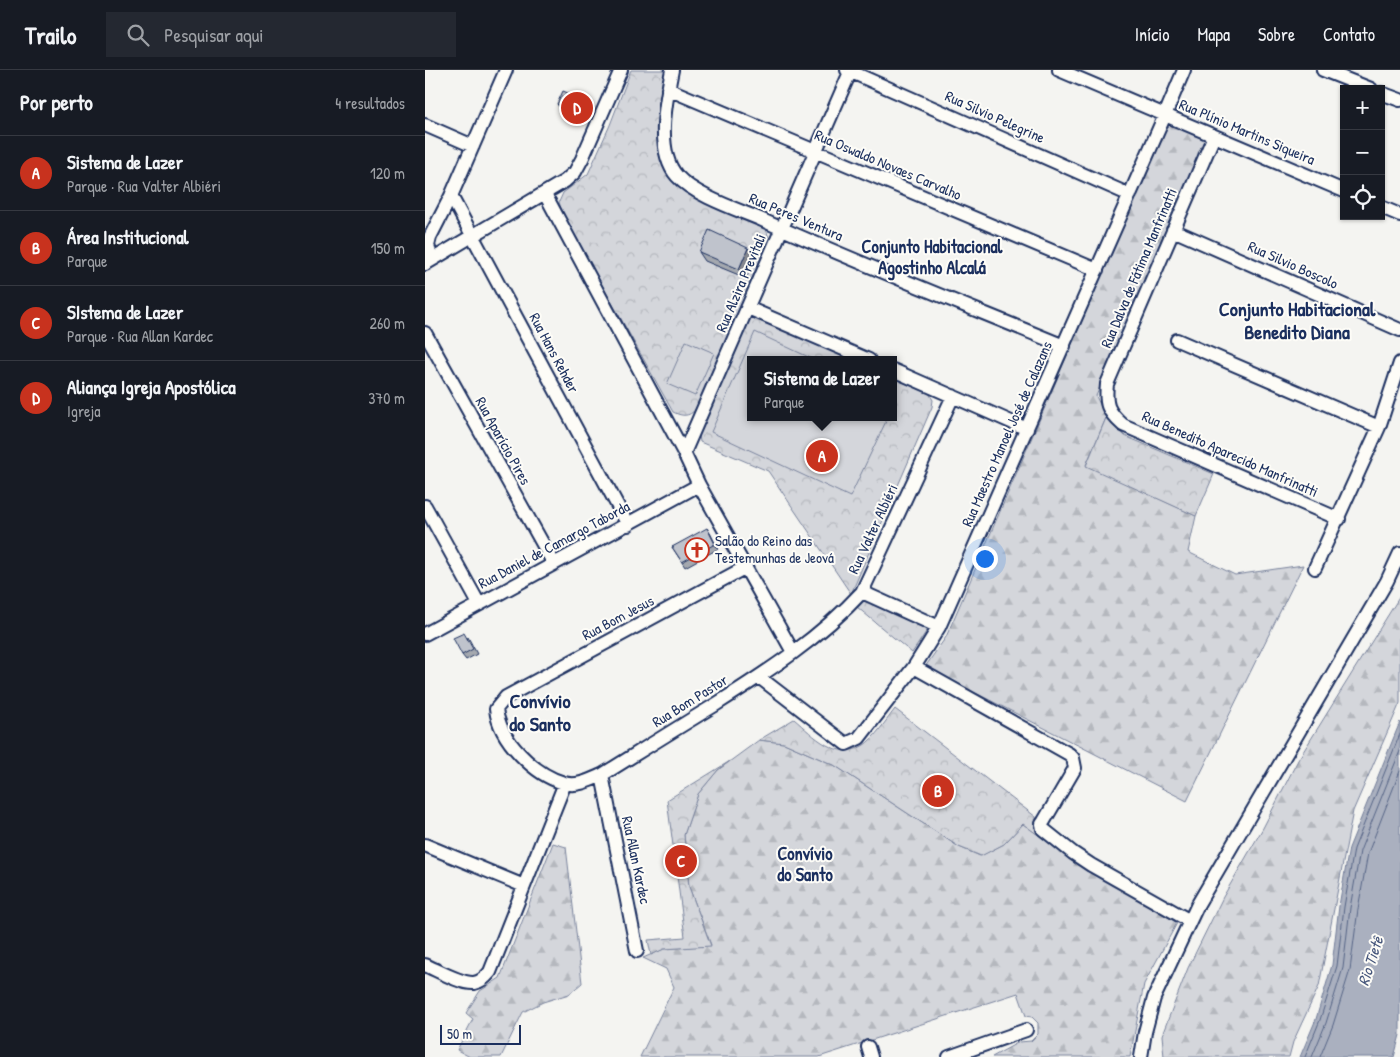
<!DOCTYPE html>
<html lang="pt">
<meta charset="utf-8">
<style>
body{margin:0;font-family:"Patrick Hand",sans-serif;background:#242831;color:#f1f3f6}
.controls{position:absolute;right:15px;top:15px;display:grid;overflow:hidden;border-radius:0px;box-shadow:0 1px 4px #0004}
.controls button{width:45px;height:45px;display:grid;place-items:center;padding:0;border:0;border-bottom:1px solid #363941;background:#171b24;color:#f1f3f6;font:25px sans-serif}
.scale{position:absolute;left:15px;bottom:12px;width:81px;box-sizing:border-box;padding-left:5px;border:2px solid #1b2f5e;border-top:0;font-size:14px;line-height:18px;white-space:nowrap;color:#1b2f5e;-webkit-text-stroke:4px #fdfcf7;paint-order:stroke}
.you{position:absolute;left:559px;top:488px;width:18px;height:18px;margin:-12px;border:4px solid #fff;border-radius:50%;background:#1a73e8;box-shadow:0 0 0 8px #1a73e833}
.badge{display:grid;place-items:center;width:32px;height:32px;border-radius:50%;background:#c8321e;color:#fff;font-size:16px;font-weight:700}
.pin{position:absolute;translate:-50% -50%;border:2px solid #fff;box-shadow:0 1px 5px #0006}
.popup{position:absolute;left:322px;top:286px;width:150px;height:65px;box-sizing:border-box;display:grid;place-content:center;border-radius:0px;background:#171b24;filter:drop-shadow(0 1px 4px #0005);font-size:16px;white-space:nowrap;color:#9ea1a6}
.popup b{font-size:19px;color:#f1f3f6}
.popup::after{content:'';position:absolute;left:50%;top:100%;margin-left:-10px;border:10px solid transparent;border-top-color:#171b24}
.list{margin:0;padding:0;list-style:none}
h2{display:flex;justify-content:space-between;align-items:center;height:65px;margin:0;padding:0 20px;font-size:21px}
h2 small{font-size:16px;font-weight:400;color:#9ea1a6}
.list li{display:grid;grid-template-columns:32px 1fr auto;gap:15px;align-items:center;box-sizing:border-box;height:75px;padding:0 20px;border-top:1px solid #363941}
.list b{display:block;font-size:19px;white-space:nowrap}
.list p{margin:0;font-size:16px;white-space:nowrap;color:#9ea1a6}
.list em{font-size:16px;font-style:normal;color:#9ea1a6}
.icon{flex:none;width:28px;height:28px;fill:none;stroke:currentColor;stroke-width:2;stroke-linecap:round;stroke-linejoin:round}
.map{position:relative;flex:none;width:975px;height:987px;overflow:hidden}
header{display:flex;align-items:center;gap:30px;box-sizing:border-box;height:70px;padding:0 25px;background:#171b24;border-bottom:1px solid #363941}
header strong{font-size:24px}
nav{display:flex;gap:28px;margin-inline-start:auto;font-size:18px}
.search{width:350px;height:45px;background:#242831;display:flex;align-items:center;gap:12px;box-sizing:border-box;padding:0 18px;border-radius:0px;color:#9ea1a6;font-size:19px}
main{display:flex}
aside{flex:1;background:#171b24}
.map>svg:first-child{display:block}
.forest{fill:url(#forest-firs);stroke:#78829c}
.park{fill:url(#park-crowns);stroke:#78829c}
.pitch{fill:#d4d6db;stroke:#78829c}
.water{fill:#aab0bf;stroke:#717c98}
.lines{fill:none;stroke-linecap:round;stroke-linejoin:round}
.shore{stroke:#546385;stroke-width:1}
.minor-casing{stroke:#1b2f5e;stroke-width:16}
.minor{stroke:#fdfcf7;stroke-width:12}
.wall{fill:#a4a8af;stroke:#1b2f5e}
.shaded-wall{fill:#86888f;stroke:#1b2f5e}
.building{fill:#bfc3cc;stroke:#1b2f5e}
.labels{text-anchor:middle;stroke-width:4;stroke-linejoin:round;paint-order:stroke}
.street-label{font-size:15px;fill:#1b2f5e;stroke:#fdfcf7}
.poi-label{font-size:15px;fill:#1b2f5e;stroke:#fdfcf7;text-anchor:start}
.water-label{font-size:16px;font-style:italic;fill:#46567b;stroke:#fdfcf7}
.quarter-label{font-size:18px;font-weight:bold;fill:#1b2f5e;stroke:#fdfcf7}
.district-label{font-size:20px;font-weight:bold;fill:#1b2f5e;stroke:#fdfcf7}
</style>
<header>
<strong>Trailo</strong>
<div class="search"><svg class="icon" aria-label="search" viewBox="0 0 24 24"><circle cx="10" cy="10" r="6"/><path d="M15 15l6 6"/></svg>Pesquisar aqui</div>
<nav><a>Início</a><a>Mapa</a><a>Sobre</a><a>Contato</a></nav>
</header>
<main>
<aside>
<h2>Por perto<small>4 resultados</small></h2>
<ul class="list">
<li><span class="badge">A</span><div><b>Sistema de Lazer</b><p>Parque · Rua Valter Albiéri</p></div><em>120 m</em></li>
<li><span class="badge">B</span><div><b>Área Institucional</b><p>Parque</p></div><em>150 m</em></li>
<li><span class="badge">C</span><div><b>SIstema de Lazer</b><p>Parque · Rua Allan Kardec</p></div><em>260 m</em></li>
<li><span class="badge">D</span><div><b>Aliança Igreja Apostólica</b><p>Igreja</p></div><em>370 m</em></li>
</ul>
</aside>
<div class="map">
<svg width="975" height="987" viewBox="0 0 975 987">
<defs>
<pattern id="forest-firs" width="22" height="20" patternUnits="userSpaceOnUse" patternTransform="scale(1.25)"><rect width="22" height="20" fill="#d4d6db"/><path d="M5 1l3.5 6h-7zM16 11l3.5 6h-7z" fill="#b5b8be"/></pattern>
<pattern id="park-crowns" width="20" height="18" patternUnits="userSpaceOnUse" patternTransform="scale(1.25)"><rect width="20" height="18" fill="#d4d6db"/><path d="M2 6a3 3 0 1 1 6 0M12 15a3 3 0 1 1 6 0" fill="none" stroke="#b5b8be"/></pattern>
</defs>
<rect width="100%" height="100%" fill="#f4f4f1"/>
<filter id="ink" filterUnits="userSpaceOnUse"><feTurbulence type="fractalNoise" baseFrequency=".02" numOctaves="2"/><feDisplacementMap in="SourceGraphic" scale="10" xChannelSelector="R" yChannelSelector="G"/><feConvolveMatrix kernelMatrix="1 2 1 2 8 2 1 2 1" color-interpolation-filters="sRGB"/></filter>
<g filter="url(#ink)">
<path class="forest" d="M 743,51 L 782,68 L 671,326 L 681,348 L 661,395 L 771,446 L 763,482 L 810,505 L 878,495 L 762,731 L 500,597 L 521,567 Z
M 975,526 L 975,633 L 928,741 L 894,916 L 868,972 L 864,987 L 739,987 L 737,965 L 763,898 L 798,827 L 838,758 L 873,690 Z
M 334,670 L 359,673 L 409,695 L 534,777 L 555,786 L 579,774 L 598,754 L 647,788 L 694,815 L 752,853 L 719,914 L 705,987 L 567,987 L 594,972 L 606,971 L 613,964 L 613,953 L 607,947 L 601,946 L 593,923 L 394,987 L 215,987 L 249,917 L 241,899 L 218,888 L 239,879 L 286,875 L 264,817 L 259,765 L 273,724 L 293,700 Z
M 128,773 L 141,777 L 157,913 L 144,924 L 118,932 L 98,942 L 76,987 L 45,987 L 32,980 L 48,949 L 41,943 L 55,921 L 75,908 Z"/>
<path class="park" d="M 206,0 L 240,0 C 234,22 233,42 235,65 C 236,73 235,83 238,91 C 250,130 301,141 334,154 L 341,159 L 344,168 L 275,333 C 268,344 262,349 248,342 L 138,145 L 134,132 L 138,123 L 163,104 L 185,55 Z
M 325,246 L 427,290 L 326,290 L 326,347 L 468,347 L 468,308 L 504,323 L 508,330 L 507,337 L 426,524 L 343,401 L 275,372 L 273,358 Z
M 681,348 L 700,366 L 789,404 L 771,446 L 661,396 Z
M 442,527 L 505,556 L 487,583 L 432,537 Z
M 470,639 L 611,747 L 611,754 L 616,767 L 598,754 L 579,774 L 556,786 L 534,777 L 409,695 L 359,673 L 334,670 L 369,649 C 389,666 412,692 439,675 C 448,670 463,648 470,639 Z
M 305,691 L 293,700 L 273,724 L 259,765 L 264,817 L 286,876 L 239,879 L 226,885 L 223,870 L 260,867 L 242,730 Z"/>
<path class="pitch" d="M 330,262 L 390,290 L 326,290 L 326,347 L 463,347 L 425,427 L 286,362 Z
M 261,271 L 289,283 L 270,326 L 242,314 Z"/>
<path class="water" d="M 975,652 L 975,965 L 969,987 L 875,987 L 891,949 L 907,895 L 914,836 L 924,778 Z"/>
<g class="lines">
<path class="shore" d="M 880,987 L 895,950 L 912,896 L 919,837 L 929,779 L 975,664
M 887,987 L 901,953 L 918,898 L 925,838 L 935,781 L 975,681
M 895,987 L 908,955 L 925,900 L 933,839 L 943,783 L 975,701"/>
<g class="minor-casing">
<path id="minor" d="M 247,0 C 241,30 230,81 252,106 C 269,125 311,139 335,149 C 435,194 537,234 639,276
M 422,0 L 705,125
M 634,0 L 919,121
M 898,0 L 946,19
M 243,19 L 672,200
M 956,23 L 975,30
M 0,55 L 48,76
M 789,66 L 682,314 C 680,334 682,341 698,355 L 914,449
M 120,124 L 259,383 L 274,415 L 368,582
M 26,126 L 203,455
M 956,137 L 975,145
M 748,160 L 975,260
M 7,190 L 3,175 L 5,167 L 26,126 L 81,0
M 0,194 L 140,111 L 150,102 L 157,89 L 196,0
M 323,238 L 444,290
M 0,263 L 129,494
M 752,270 L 954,357
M 468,300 L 602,359
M 259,383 L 426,0
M 0,436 L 54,534
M 321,497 L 81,627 L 71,639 C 74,670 110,705 139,713 C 152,717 165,710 177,705 C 214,682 252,658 290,635 C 342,602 395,568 437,522 L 528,326
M 890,498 L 954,357 L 975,293
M 437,522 L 514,557
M 0,564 L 274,415
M 489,597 L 644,684 L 648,688 L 650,698 L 619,751 L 617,754 L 618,759 L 648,783 L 666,795 L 765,851
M 334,607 L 421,674 L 434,668 L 489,597 L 514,557 L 740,45 L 759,0
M 177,705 L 212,881
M 0,775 L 99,816
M 0,895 C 12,900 36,914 49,913 C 55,912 61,907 65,902 L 140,713
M 443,977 L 446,987
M 524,987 L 601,960
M 716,987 L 720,962 L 729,928 L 773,834 L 962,511 L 975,483"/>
</g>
<use href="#minor" class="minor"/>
</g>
<path class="wall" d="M 132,34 L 169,37 L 163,50 L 136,39 Z
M 274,182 L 330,187 L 321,208 L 280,191 Z
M 285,463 L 293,479 L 260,497 L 247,477 Z
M 43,567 L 52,584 L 41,590 L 37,585 Z"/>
<path class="shaded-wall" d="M 165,32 L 169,37 L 163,50 L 159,46 Z
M 323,178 L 330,187 L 321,208 L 314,199 Z
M 282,458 L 285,463 L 293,479 L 290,474 Z"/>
<path class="building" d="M 138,21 L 165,32 L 159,46 L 132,34 Z
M 284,160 L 323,178 L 314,199 L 274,182 Z
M 282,458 L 290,474 L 257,492 L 247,477 Z
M 39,563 L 48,579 L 37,585 L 28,568 Z"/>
</g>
<defs>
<g id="church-ring" transform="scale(1.25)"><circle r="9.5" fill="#fdfcf7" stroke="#c8321e" stroke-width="1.5"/><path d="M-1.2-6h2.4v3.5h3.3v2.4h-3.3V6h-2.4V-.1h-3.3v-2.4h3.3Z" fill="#c8321e"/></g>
</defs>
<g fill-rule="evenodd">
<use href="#church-ring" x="272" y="480"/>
</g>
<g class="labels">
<g class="street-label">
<text transform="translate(570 47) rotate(24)" y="5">Rua Silvio Pelegrine</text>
<text transform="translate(822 62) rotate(23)" y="5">Rua Plínio Martins Siqueira</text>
<text transform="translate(463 95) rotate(23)" y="5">Rua Oswaldo Novaes Carvalho</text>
<text transform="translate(371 147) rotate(23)" y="5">Rua Peres Ventura</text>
<text transform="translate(868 195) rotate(24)" y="5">Rua Silvio Boscolo</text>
<text transform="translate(714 198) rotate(-67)" y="5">Rua Dalva de Fátima Manfrinatti</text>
<text transform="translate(316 213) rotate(-67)" y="5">Rua Alzira Previtali</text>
<text transform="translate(129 283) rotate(62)" y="5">Rua Hans Rehder</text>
<text transform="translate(582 364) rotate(-66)" y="5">Rua Maestro Manoel José de Calazans</text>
<text transform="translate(78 371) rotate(61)" y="5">Rua Aparício Pires</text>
<text transform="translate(805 384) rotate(24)" y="5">Rua Benedito Aparecido Manfrinatti</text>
<text transform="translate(448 459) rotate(-65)" y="5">Rua Valter Albiéri</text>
<text transform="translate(129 475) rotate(-28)" y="5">Rua Daniel de Camargo Taborda</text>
<text transform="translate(193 548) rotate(-28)" y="5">Rua Bom Jesus</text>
<text transform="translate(265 631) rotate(-32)" y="5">Rua Bom Pastor</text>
<text transform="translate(211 790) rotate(78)" y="5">Rua Allan Kardec</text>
</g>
<g class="poi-label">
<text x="290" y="476">Salão do Reino das<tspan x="290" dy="17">Testemunhas de Jeová</tspan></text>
</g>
<g class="water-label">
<text transform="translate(945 891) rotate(-72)" y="6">Rio Tietê</text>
</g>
<g class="quarter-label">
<text x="507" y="183">Conjunto Habitacional<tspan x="507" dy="21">Agostinho Alcalá</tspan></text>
<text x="380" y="790">Convívio<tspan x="380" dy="21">do Santo</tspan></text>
</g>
<g class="district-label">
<text x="872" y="246">Conjunto Habitacional<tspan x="872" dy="23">Benedito Diana</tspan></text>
<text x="115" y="638">Convívio<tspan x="115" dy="23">do Santo</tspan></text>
</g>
</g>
</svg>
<div class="controls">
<button>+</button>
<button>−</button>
<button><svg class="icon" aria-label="locate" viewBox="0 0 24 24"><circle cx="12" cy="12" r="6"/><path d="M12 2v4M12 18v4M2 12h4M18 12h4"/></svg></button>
</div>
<div class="scale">50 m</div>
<div class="you"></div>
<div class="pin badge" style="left:397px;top:386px">A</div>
<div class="popup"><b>Sistema de Lazer</b>Parque</div>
<div class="pin badge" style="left:513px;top:721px">B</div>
<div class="pin badge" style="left:256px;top:791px">C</div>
<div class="pin badge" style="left:152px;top:38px">D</div>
</div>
</main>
